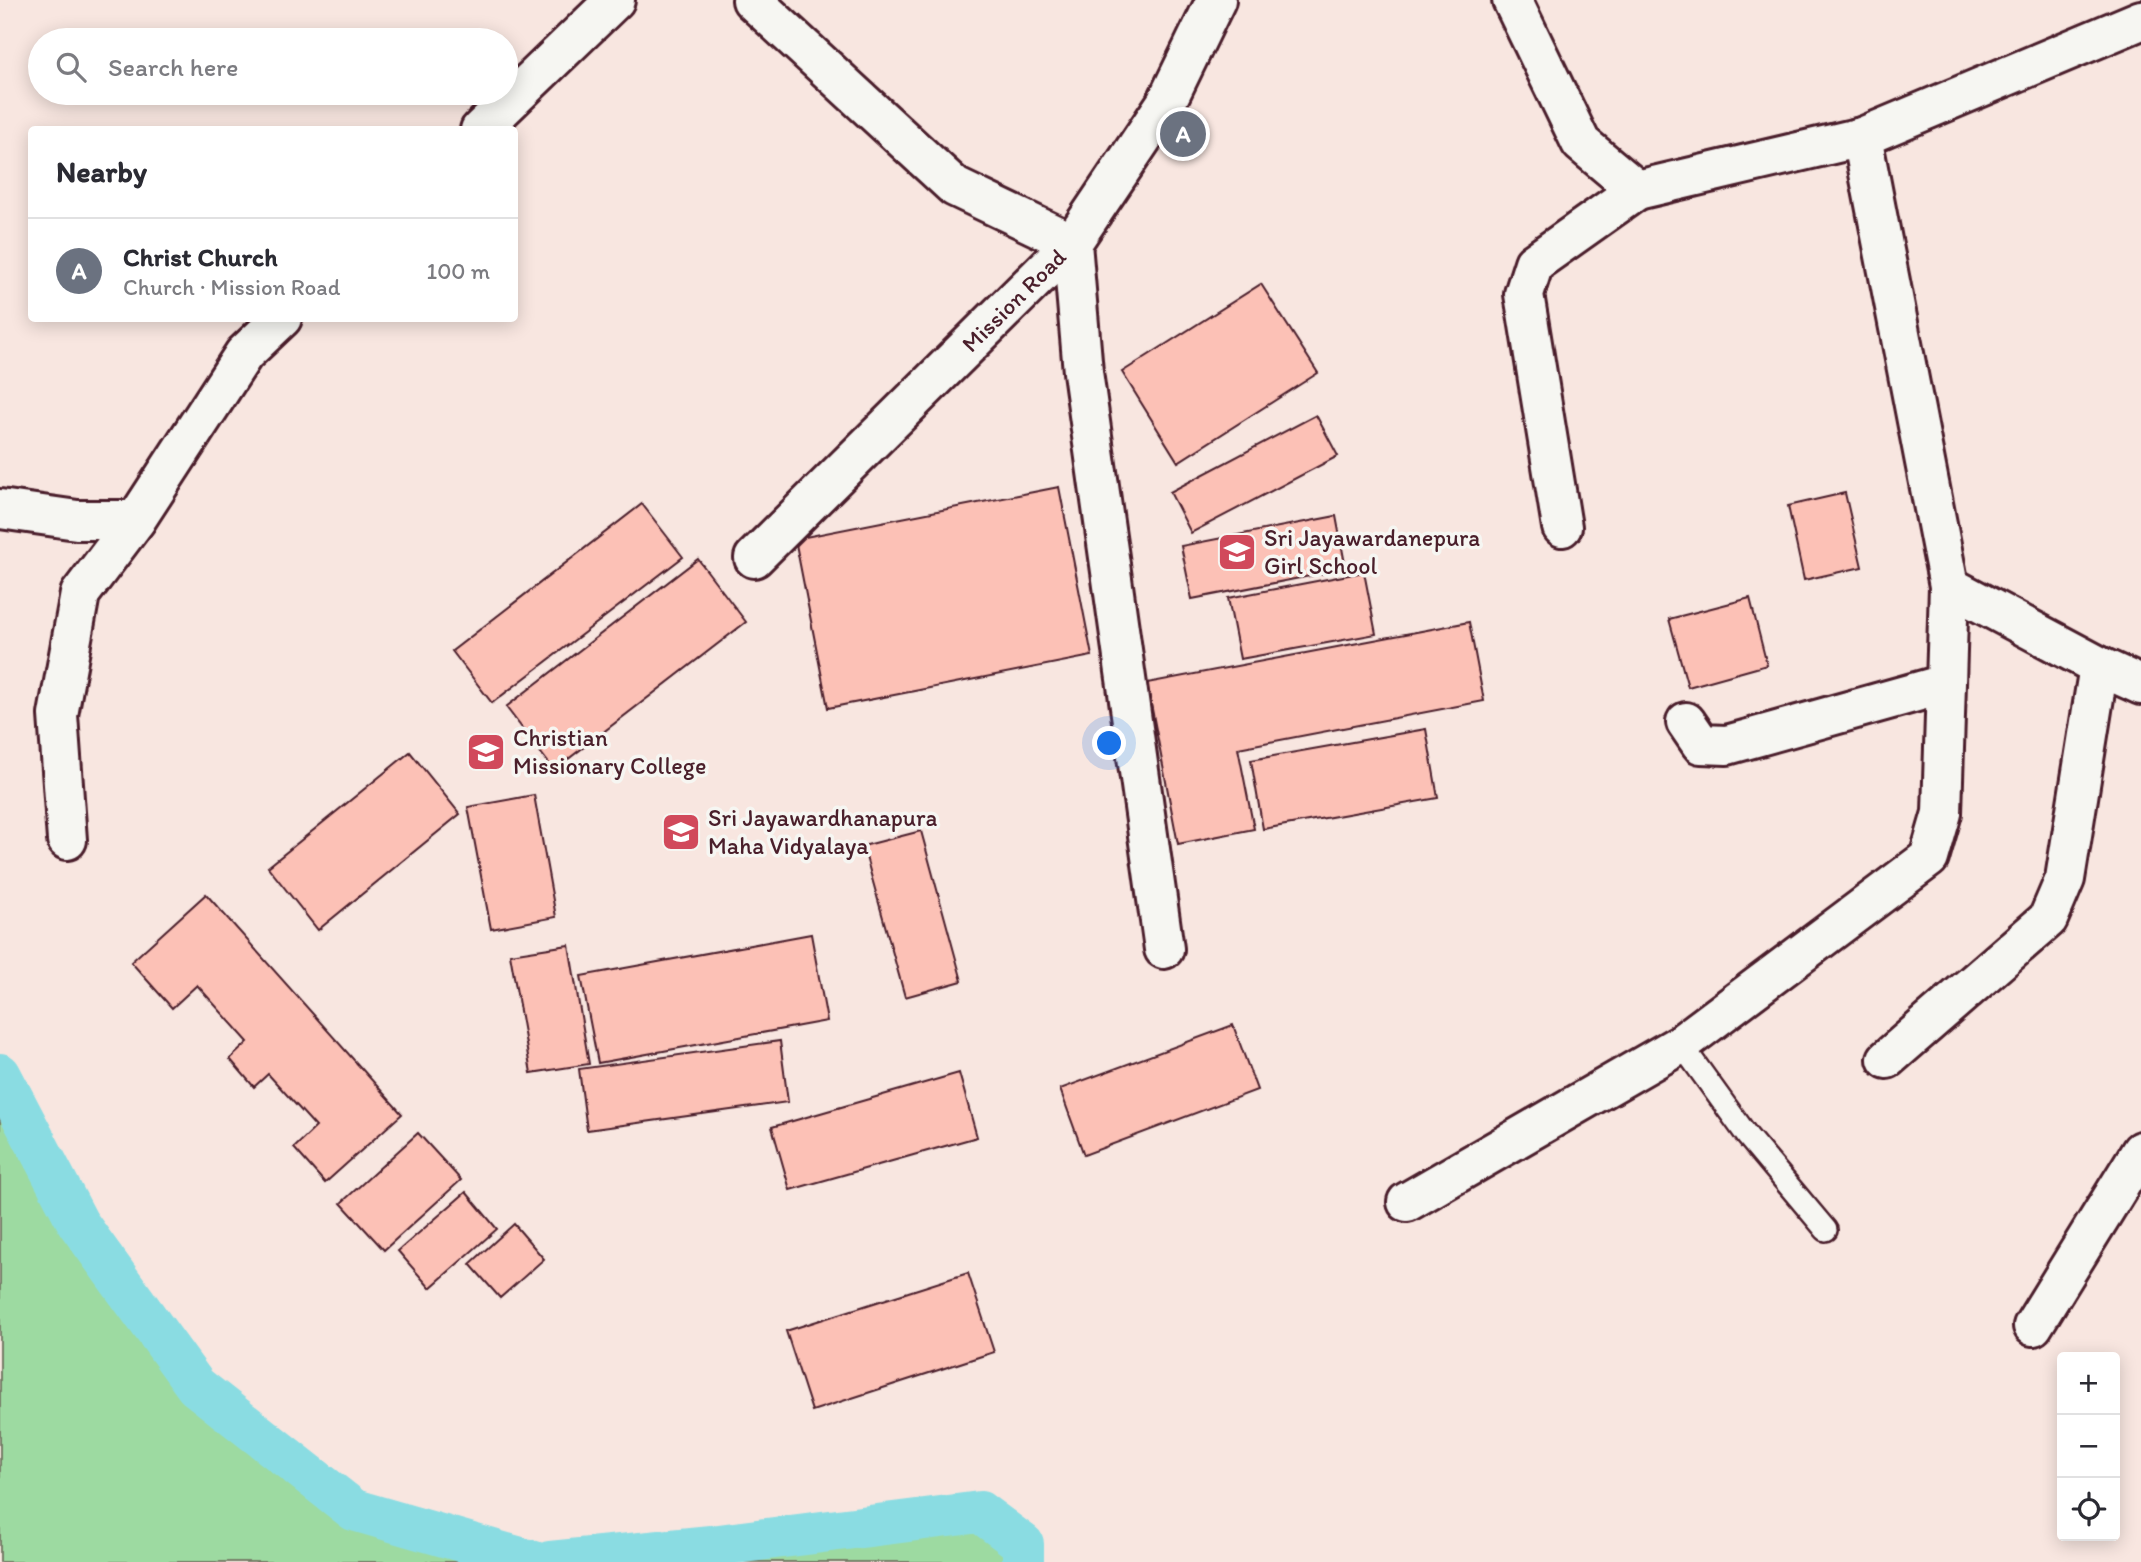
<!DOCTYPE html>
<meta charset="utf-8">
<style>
body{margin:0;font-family:Itim,sans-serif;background:#f2f2f3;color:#2b2b33}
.controls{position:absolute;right:21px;bottom:21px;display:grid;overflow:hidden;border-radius:7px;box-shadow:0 4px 18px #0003}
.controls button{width:63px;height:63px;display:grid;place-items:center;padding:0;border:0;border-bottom:2px solid #e1e1e2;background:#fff;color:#2b2b33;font:35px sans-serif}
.you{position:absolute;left:1110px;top:744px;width:24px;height:24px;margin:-18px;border:5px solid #fff;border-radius:50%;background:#1a73e8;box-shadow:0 0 0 10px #1a73e833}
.badge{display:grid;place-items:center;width:46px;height:46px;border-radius:50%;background:#2563eb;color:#fff;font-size:23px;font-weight:700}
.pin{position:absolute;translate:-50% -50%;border:4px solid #fff;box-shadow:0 2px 7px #0006}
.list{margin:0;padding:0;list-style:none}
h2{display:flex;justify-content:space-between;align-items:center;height:91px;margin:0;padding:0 28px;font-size:30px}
h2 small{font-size:23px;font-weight:400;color:#7c7c81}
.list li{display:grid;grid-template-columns:46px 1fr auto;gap:21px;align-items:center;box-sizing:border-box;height:105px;padding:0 28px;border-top:2px solid #e1e1e2}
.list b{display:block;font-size:26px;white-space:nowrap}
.list p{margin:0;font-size:23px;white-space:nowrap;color:#7c7c81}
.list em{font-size:23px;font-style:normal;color:#7c7c81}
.icon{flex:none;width:38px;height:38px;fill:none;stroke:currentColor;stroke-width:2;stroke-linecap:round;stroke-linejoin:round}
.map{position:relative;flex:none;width:2141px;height:1562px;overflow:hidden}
.search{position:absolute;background:#fff;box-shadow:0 4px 18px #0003;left:28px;top:28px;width:490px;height:77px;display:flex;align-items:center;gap:18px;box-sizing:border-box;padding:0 24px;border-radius:38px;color:#7c7c81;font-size:26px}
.panel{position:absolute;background:#fff;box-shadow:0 4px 18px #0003;left:28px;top:126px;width:490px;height:196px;border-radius:7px}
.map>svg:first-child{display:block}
.green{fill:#9ddaa1;stroke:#747c66;stroke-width:2}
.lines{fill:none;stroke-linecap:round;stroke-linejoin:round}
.canal{stroke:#8adce2;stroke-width:42}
.building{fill:#fcc1b6;stroke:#4a1f2b;stroke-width:2}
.lane-casing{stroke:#4a1f2b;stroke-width:26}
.street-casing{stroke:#4a1f2b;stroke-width:44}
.lane{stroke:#f6f6f2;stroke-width:21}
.street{stroke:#f6f6f2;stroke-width:38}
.labels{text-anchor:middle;stroke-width:7;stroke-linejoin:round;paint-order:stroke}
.street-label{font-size:24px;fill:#4a1f2b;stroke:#f6f6f2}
.poi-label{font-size:24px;fill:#4a1f2b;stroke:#f6f6f2;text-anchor:start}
</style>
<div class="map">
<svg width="2141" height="1562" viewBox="0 0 2141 1562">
<rect width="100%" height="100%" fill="#f8e6e0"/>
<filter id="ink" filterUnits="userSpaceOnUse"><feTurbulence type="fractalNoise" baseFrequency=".0143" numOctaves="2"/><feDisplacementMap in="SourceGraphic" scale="14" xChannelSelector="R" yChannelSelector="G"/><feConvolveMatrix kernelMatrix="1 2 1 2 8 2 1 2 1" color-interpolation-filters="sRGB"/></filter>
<g filter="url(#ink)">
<path class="green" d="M 0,1074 L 78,1223 L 196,1386 L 354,1510 L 534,1562 L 0,1562 Z
M 980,1512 L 1023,1544 L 1023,1562 L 550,1562 L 711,1546 Z"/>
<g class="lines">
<path class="canal" d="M 0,1074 L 78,1223 L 196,1386 L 354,1510 L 534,1562
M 550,1562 L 711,1546 L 980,1512 L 1023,1544 L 1023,1562"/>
</g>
<path class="building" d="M 1261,284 L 1318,373 L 1178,462 L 1122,372 Z
M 1316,415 L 1338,456 L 1191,533 L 1170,492 Z
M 1059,487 L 1092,656 L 828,708 L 795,539 Z
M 1845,493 L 1862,567 L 1804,580 L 1788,506 Z
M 642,504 L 683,557 L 492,703 L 452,651 Z
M 1336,516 L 1346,569 L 1192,599 L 1181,546 Z
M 698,559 L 746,622 L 554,770 L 506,707 Z
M 1364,572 L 1376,634 L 1240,659 L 1228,598 Z
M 1750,598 L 1767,665 L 1688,687 L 1669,619 Z
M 1469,622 L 1484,701 L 1238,748 L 1254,829 L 1178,844 L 1147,683 Z
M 1426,729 L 1438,798 L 1263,829 L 1251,760 Z
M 410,752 L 460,814 L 318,930 L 268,867 Z
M 534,795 L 556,917 L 491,929 L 468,807 Z
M 921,831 L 962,981 L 905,997 L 863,846 Z
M 206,894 L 402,1114 L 325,1183 L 294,1148 L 316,1127 L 268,1074 L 254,1087 L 230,1059 L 248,1042 L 197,985 L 172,1008 L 131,962 Z
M 811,934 L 827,1021 L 598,1063 L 581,976 Z
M 569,945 L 589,1064 L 531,1073 L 510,954 Z
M 1233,1025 L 1257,1090 L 1084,1155 L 1060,1089 Z
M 780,1041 L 788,1102 L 587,1130 L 579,1069 Z
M 959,1073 L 977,1137 L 790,1190 L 772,1127 Z
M 418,1133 L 461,1180 L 384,1250 L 341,1203 Z
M 466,1192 L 497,1229 L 430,1288 L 398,1251 Z
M 514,1224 L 544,1259 L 500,1298 L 470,1264 Z
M 968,1273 L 994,1352 L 812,1411 L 786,1331 Z"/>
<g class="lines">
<g class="lane-casing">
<path id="lane" d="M 1681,1044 L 1748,1137 L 1826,1230"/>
</g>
<g class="street-casing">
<g id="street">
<path d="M 752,0 L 955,187 L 1072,243 L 1083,372 L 1164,949"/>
<path d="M 1512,0 L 1581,143 L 1637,190 L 1862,137 L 1949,586"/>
<path d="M 480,130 L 615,0"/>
<path d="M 1862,137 L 2141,20"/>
<path d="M 0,509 L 77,520 L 136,520 L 244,354 L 282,318"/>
<path d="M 1562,527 L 1524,294 L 1534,263 L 1637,190"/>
<path id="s1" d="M 754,558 L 1072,243 L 1166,103 L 1216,0"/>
<path d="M 1686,722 L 1701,744 L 1727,745 L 1945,684"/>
<path d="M 67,840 L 58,715 L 80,594 L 136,520"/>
<path d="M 1887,1059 L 2048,919 L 2065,879 L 2099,666"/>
<path d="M 1407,1202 L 1681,1044 L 1929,858 L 1942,813 L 1949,586 L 2099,666 L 2141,685"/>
<path d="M 2033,1326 L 2141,1151"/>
</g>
</g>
<use href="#lane" class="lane"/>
<use href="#street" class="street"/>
</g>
</g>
<defs>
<g id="school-square" transform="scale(2.0125)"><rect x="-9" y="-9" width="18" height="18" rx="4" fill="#d1495b" stroke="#f6f6f2"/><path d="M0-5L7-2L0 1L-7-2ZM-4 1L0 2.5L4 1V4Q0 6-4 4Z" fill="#fff"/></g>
</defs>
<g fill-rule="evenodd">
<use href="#school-square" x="1237" y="552"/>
<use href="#school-square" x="486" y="752"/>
<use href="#school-square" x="681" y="832"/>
</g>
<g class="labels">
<g class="street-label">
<text dy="8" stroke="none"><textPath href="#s1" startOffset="366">Mission Road</textPath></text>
</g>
<g class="poi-label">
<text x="1264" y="546">Sri Jayawardanepura<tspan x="1264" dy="28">Girl School</tspan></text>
<text x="513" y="746">Christian<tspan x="513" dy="28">Missionary College</tspan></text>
<text x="708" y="826">Sri Jayawardhanapura<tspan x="708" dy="28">Maha Vidyalaya</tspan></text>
</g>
</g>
</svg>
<div class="controls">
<button>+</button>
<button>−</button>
<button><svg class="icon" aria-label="locate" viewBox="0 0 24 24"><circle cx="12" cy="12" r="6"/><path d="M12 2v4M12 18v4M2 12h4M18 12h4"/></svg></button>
</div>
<div class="you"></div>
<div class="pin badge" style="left:1183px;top:134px;background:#6b7280">A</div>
<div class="search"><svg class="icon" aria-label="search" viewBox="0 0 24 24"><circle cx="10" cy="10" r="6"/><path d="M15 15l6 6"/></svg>Search here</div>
<section class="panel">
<h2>Nearby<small></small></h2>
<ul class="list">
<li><span class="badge" style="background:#6b7280">A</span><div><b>Christ Church</b><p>Church · Mission Road</p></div><em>100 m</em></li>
</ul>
</section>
</div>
